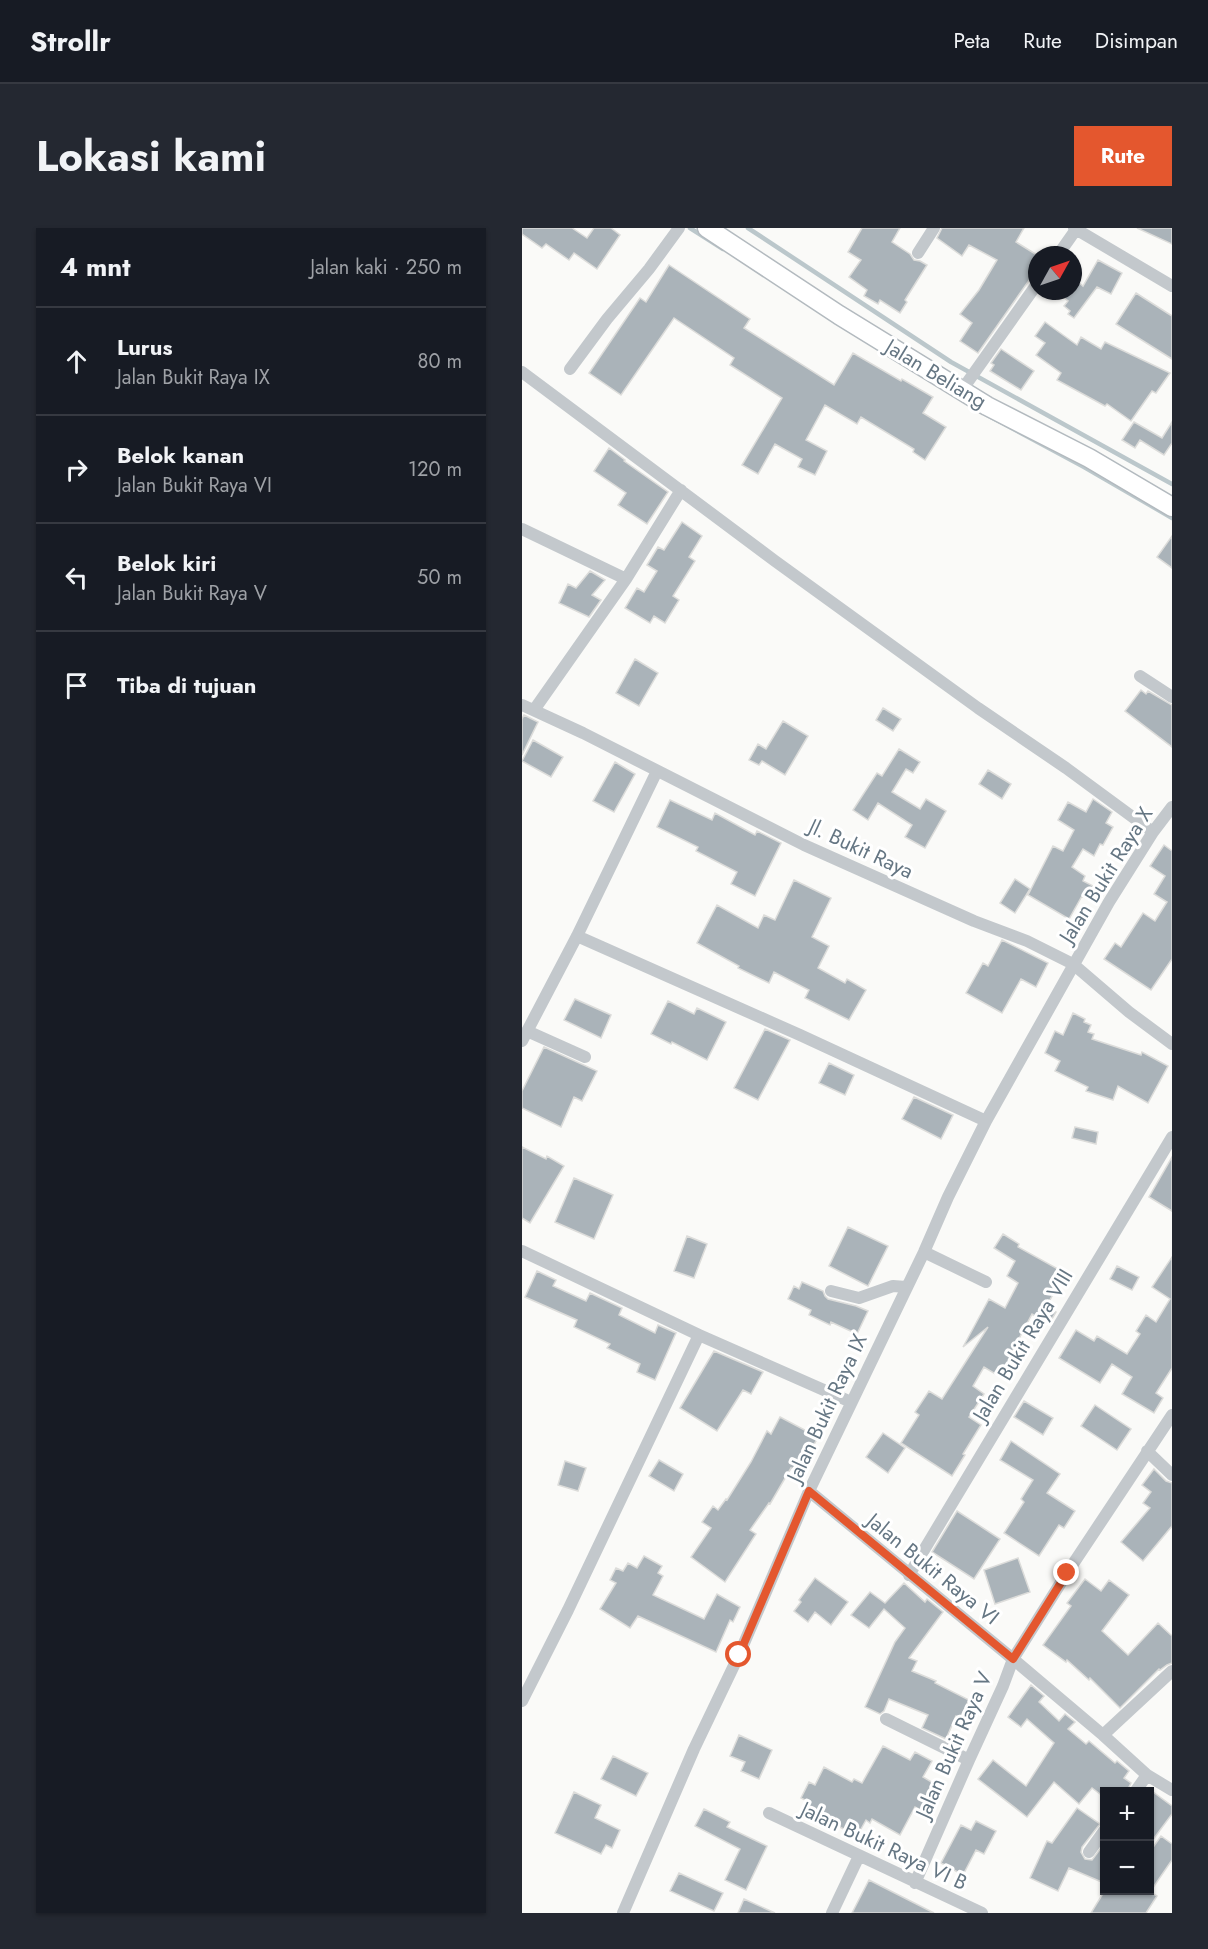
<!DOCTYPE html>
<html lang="id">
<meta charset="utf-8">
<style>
body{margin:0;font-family:Jost,sans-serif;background:#242831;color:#f1f3f6}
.controls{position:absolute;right:18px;bottom:18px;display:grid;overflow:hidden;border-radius:0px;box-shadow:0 2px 4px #0004}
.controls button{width:54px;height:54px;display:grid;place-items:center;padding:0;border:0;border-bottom:2px solid #363941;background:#171b24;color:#f1f3f6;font:30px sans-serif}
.compass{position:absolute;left:506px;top:18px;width:54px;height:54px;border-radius:50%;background:#171b24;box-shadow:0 2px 4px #0004;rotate:50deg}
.stop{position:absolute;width:18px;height:18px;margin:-14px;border:4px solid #e4572e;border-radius:50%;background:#fff}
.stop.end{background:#e4572e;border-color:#fff;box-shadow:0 2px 6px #0008}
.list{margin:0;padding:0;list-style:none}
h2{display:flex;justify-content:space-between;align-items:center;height:78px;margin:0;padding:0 24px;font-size:26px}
h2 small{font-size:20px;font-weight:400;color:#9ea1a6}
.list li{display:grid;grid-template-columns:39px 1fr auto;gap:18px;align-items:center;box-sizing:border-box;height:108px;padding:0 24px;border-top:2px solid #363941}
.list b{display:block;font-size:22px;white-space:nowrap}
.list p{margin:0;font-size:20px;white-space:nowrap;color:#9ea1a6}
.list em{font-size:20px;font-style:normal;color:#9ea1a6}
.icon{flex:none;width:33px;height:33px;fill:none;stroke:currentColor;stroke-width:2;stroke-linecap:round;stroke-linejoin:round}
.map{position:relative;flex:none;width:650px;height:1685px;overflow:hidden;border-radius:0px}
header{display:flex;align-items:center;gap:36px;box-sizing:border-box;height:84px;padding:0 30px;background:#171b24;border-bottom:2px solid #363941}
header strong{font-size:28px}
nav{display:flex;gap:33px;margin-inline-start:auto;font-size:21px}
.intro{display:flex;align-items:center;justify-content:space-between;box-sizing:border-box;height:144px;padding:0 36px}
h1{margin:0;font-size:42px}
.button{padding:15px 27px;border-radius:0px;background:#e4572e;color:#fff;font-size:21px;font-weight:700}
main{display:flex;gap:36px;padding:0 36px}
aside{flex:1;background:#171b24;border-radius:0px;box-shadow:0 2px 4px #0004}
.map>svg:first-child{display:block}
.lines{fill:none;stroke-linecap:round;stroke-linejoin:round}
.stream{stroke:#bbc7cb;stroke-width:4.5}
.building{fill:#aab3b9;stroke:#dcdcda;stroke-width:1.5}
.secondary-casing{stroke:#b3babf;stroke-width:21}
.street{stroke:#c3c8cc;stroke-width:12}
.secondary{stroke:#fff;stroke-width:18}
.route{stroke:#e4572e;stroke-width:8}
.labels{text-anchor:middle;stroke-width:6;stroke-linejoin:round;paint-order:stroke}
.street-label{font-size:21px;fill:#657683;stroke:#fff}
</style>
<header>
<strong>Strollr</strong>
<nav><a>Peta</a><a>Rute</a><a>Disimpan</a></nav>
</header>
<div class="intro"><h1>Lokasi kami</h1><a class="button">Rute</a></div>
<main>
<aside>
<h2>4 mnt<small>Jalan kaki · 250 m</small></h2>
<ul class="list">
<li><svg class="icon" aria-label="ahead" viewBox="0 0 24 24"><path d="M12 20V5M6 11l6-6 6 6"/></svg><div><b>Lurus</b><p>Jalan Bukit Raya IX</p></div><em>80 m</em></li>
<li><svg class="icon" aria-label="right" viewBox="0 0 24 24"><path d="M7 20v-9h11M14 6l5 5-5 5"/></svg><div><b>Belok kanan</b><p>Jalan Bukit Raya VI</p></div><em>120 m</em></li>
<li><svg class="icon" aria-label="left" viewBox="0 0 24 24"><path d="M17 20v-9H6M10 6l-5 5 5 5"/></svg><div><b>Belok kiri</b><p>Jalan Bukit Raya V</p></div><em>50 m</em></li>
<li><svg class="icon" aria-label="arrive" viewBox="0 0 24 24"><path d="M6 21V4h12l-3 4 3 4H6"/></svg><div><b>Tiba di tujuan</b></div></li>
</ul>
</aside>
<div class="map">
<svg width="650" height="1685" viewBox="0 0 650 1685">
<rect width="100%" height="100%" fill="#fafaf8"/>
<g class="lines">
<path class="stream" d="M 168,0 L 201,21
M 226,0 L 429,134 L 650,256
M 454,181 L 562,239 L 650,290"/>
</g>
<path class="building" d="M 0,0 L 50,0 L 65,10 L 72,0 L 89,0 L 98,7 L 75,41 L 52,25 L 47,32 L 24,16 L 20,20 L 0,6 Z
M 340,0 L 378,0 L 370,14 L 388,26 L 392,32 L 398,33 L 405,37 L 383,72 L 385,74 L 378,85 L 358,72 L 356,76 L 342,68 L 345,62 L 327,49 L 339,32 L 326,24 Z
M 420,0 L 502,0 L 494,14 L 515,27 L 515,45 L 513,48 L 508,51 L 456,125 L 438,113 L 450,95 L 438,86 L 457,62 L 475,32 L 447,17 L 440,28 L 415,10 Z
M 615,0 L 650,0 L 650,16 Z
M 576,32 L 600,45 L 589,66 L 575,59 L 552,90 L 546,86 L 548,83 L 542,78 L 546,73 L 533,63 L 551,63 L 551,50 L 561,58 Z
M 147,37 L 228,91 L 222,100 L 312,157 L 331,125 L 379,153 L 380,151 L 411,169 L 401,185 L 424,199 L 403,232 L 391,224 L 392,221 L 339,189 L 335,196 L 303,177 L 284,212 L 305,223 L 293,247 L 276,239 L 280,231 L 253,216 L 236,246 L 220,237 L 260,170 L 208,137 L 212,130 L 152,90 L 99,167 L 67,145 L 118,70 L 124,74 Z
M 614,65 L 650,88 L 650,131 L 594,96 Z
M 523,94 L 555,117 L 559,109 L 579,121 L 583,114 L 648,145 L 634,165 L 630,163 L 609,193 L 585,176 L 583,178 L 535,152 L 539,145 L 514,127 L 523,115 L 513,108 Z
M 479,121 L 512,143 L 499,162 L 468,143 L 472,137 L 469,135 Z
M 612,194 L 640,210 L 650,194 L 650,215 L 642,227 L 618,212 L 613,220 L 600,212 Z
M 87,220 L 103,232 L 102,233 L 146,264 L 125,296 L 96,277 L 104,265 L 72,243 Z
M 160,294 L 180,308 L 167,329 L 173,333 L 151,368 L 157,372 L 143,395 L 132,388 L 128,395 L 103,380 L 115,360 L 122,364 L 135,343 L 125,337 L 136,319 L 142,322 Z
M 650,308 L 650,340 L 635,329 Z
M 68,343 L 83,352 L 70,367 L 79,372 L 67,389 L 37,375 L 46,356 L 54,360 Z
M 113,431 L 136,445 L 117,478 L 94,465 Z
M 619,462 L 624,466 L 626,463 L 650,477 L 650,519 L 603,483 Z
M 361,480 L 379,491 L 371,503 L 354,492 Z
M 2,487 L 16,494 L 0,527 L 0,491 Z
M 261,493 L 286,508 L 263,547 L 240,533 L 237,537 L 227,532 L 236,516 L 244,521 Z
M 11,512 L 41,529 L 29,549 L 0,533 Z
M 377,521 L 398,534 L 391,545 L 384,541 L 370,564 L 398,581 L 404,571 L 424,583 L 403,620 L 383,609 L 390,597 L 356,575 L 346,592 L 331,582 L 355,545 L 360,548 Z
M 93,534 L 113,546 L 92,584 L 71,573 Z
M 466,542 L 489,556 L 480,571 L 457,556 Z
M 571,571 L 590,584 L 584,595 L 591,599 L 581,617 L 578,616 L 572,628 L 561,621 L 550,639 L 563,648 L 561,653 L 579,662 L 572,675 L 560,668 L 547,691 L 506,667 L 531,618 L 541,623 L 552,602 L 536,592 L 546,574 L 564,584 Z
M 148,572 L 190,592 L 193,585 L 233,607 L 235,603 L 259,615 L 233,668 L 209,656 L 215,644 L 174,623 L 176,619 L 135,599 Z
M 642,617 L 650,623 L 650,731 L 629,762 L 582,731 L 593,715 L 599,719 L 621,685 L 633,693 L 645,674 L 632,666 L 643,648 L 628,638 Z
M 493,651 L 508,661 L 493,685 L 478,675 Z
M 272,652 L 309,670 L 290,709 L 307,718 L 296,740 L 323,755 L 325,751 L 344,762 L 327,792 L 283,770 L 287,762 L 252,744 L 247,755 L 216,740 L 217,738 L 175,715 L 195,677 L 236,700 L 242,687 L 253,692 Z
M 480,712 L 526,735 L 514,759 L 499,751 L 480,785 L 444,765 L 461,735 L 466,738 Z
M 53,771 L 89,787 L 79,810 L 42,792 Z
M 146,773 L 172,786 L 175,780 L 204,794 L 185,832 L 150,814 L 149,816 L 129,806 Z
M 551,785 L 563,791 L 562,794 L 569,797 L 566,804 L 572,806 L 570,811 L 619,827 L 620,824 L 646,838 L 626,875 L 596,858 L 591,872 L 564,863 L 566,859 L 533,843 L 538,833 L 523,825 L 533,803 L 541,807 Z
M 243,801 L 268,812 L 236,872 L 212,860 Z
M 22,819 L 75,843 L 60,873 L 52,869 L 39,899 L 0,880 L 0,863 Z
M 307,835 L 332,847 L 323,867 L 297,855 Z
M 392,869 L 431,887 L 419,911 L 380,891 Z
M 553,899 L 576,904 L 574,916 L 550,910 Z
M 0,919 L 24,931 L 25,928 L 42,938 L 8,995 L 0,990 Z
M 650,929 L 650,983 L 627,969 Z
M 52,950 L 91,967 L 72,1011 L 33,994 Z
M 326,999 L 366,1018 L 346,1058 L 307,1038 Z
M 481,1006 L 497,1016 L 496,1019 L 543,1045 L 524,1079 L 534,1084 L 527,1096 L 510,1086 L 489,1126 L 492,1128 L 480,1150 L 462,1139 L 451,1158 L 462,1166 L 447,1189 L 459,1197 L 441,1226 L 443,1227 L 430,1248 L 379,1215 L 397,1187 L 393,1184 L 407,1163 L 420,1171 L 466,1099 L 441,1119 L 467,1071 L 483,1080 L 496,1055 L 485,1048 L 493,1033 L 472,1020 Z
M 165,1008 L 185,1016 L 172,1050 L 152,1043 Z
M 650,1029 L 650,1140 L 634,1165 L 641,1170 L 632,1185 L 600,1166 L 610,1149 L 590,1136 L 578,1155 L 537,1130 L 554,1102 L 572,1113 L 575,1108 L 605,1126 L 618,1106 L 614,1103 L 624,1087 L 634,1094 L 648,1071 L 630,1059 Z
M 595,1038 L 617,1049 L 610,1062 L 588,1051 Z
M 15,1043 L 34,1052 L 31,1058 L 64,1073 L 68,1065 L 100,1080 L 97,1087 L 133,1105 L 136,1097 L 154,1105 L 133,1152 L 115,1144 L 118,1136 L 85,1120 L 88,1116 L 52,1099 L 55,1092 L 3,1069 Z
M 280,1054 L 301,1063 L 303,1068 L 306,1071 L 334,1078 L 346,1083 L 335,1106 L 309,1094 L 308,1097 L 287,1087 L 289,1082 L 266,1071 L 272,1058 L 277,1061 Z
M 192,1123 L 241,1144 L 229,1166 L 221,1162 L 195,1203 L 158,1180 Z
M 502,1173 L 531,1190 L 521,1207 L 492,1189 Z
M 573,1177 L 609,1201 L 595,1222 L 559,1198 Z
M 258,1189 L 296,1209 L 288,1224 L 282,1221 L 272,1241 L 269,1240 L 248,1276 L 247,1275 L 228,1302 L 234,1306 L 203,1354 L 169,1329 L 189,1300 L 180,1294 L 191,1278 L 196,1282 L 204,1271 L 205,1272 L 229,1234 L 245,1203 L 249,1206 Z
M 361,1205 L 383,1220 L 366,1245 L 344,1229 Z
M 489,1213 L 538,1246 L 525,1265 L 553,1283 L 542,1300 L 537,1297 L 517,1328 L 482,1305 L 502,1274 L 499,1271 L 511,1252 L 478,1232 Z
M 137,1232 L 161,1246 L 152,1263 L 127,1248 Z
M 43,1233 L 64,1240 L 56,1263 L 36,1257 Z
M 632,1241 L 644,1253 L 650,1255 L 650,1298 L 621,1333 L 599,1314 L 628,1280 L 621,1275 L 629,1264 L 620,1257 Z
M 435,1283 L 478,1311 L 452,1351 L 410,1324 Z
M 122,1328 L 140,1338 L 136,1345 L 141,1348 L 131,1367 L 182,1391 L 195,1366 L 218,1379 L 211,1394 L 208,1392 L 194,1424 L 116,1388 L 108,1400 L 78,1381 L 94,1355 L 88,1352 L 94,1340 L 101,1343 L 106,1335 L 115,1340 Z
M 496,1330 L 508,1364 L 473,1376 L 462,1342 Z
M 293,1350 L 326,1374 L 309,1397 L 293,1384 L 286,1394 L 272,1383 L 279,1374 L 277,1372 Z
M 563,1351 L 579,1363 L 587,1352 L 607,1367 L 580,1403 L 606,1427 L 636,1395 L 650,1408 L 650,1435 L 645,1437 L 638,1442 L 637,1441 L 598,1480 L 568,1450 L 567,1452 L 545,1432 L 544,1434 L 521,1417 L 549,1378 L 545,1375 Z
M 382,1355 L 403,1374 L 405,1371 L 421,1384 L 387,1430 L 395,1433 L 390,1443 L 414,1453 L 413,1455 L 447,1472 L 438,1490 L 434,1488 L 424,1511 L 400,1500 L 406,1487 L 367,1471 L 362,1483 L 358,1486 L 343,1479 L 373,1414 L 383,1400 L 362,1381 L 347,1400 L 329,1387 L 348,1364 L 363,1375 Z
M 509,1457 L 522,1468 L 517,1474 L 537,1493 L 543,1486 L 553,1494 L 546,1501 L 564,1516 L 567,1513 L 593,1535 L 595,1533 L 607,1543 L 602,1550 L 609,1555 L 605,1563 L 582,1563 L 582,1569 L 570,1560 L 557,1576 L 532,1554 L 505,1589 L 456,1551 L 471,1532 L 504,1558 L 532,1515 L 505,1491 L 499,1499 L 486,1489 Z
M 217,1507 L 250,1522 L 237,1551 L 219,1543 L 223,1534 L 208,1528 Z
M 361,1518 L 388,1532 L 393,1524 L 410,1533 L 401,1549 L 418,1559 L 404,1585 L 393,1579 L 378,1607 L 350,1591 L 348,1595 L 344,1592 L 335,1608 L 281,1580 L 285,1573 L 279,1570 L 287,1554 L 293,1557 L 302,1539 L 330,1554 L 332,1551 L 340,1555 Z
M 91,1528 L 126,1545 L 114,1568 L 79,1551 Z
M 627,1561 L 650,1578 L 650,1586 L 627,1617 Z
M 52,1564 L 79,1577 L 73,1590 L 98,1602 L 90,1620 L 84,1617 L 79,1626 L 33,1605 Z
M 555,1580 L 578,1596 L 560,1619 L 559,1624 L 563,1631 L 570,1632 L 582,1616 L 582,1655 L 547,1640 L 536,1663 L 508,1650 L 525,1613 L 530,1615 Z
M 182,1581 L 208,1594 L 205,1599 L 245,1618 L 224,1662 L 203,1652 L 218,1621 L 173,1598 Z
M 454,1593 L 474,1603 L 462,1626 L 454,1622 L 441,1647 L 419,1635 L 439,1597 L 449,1602 Z
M 639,1608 L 650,1616 L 650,1632 L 628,1664 L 635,1668 L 624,1685 L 569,1685 L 583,1662 L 627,1664 L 627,1625 Z
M 157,1645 L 201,1665 L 192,1683 L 148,1663 Z
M 347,1652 L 412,1685 L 330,1685 Z
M 222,1671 L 253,1685 L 216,1685 Z"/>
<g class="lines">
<g class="secondary-casing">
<path id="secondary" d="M 185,0 L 317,87 L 465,178 L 567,230 L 650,279"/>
</g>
<path class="street" d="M 552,0 L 650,58
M 396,25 L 412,0
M 536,27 L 555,0
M 48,141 L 85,91 L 127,41 L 157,0
M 0,144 L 253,333 L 456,480 L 544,540 L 631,604
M 440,162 L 515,56
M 0,301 L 104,351
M 618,448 L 650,469
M 0,477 L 61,505 L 282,617 L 452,693 L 505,713 L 551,736 L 607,784 L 650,816
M 12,482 L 104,351 L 159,262
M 55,708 L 278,807 L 464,893
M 5,803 L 63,829
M 0,813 L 55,708 L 135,543
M 0,1023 L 177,1107 L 329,1174
M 402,1024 L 464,1054
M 309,1063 L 337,1070 L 371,1058 L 384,1059
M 625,1223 L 650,1247
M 287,1263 L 491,1431 L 581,1507 L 625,1547 L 650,1562
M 387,1347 L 650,909
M 0,1473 L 46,1382 L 177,1107
M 364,1491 L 447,1532
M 581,1507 L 650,1443
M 613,1564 L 625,1547
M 247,1585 L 460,1685
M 567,1624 L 582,1603
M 393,1655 L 447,1532 L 481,1458 L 491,1431 L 545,1345 L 650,1187
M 101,1685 L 172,1521 L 217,1427 L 287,1263 L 402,1024 L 426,969 L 464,893 L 587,674 L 631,604 L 650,579
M 310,1685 L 337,1628"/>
<use href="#secondary" class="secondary"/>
</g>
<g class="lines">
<path class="route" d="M 217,1427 L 287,1263 L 491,1431 L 545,1345"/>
</g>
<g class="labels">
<g class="street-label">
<text transform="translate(414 146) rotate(31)" y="7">Jalan Beliang</text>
<text transform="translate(339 621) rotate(25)" y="7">Jl. Bukit Raya</text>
<text transform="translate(584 647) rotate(-58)" y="7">Jalan Bukit Raya X</text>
<text transform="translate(501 1117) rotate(-59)" y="7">Jalan Bukit Raya VIII</text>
<text transform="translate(305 1180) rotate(-65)" y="7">Jalan Bukit Raya IX</text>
<text transform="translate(411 1341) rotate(39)" y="7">Jalan Bukit Raya VI</text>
<text transform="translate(432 1517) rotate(-66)" y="7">Jalan Bukit Raya V</text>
<text transform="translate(362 1618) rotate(25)" y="7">Jalan Bukit Raya VI B</text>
</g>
</g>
</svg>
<div class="controls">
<button>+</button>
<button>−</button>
</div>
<svg class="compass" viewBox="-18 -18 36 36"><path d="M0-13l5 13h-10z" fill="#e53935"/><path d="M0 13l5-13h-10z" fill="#9ea1a6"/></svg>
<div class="stop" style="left:217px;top:1427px"></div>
<div class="stop end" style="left:545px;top:1345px"></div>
</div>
</main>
